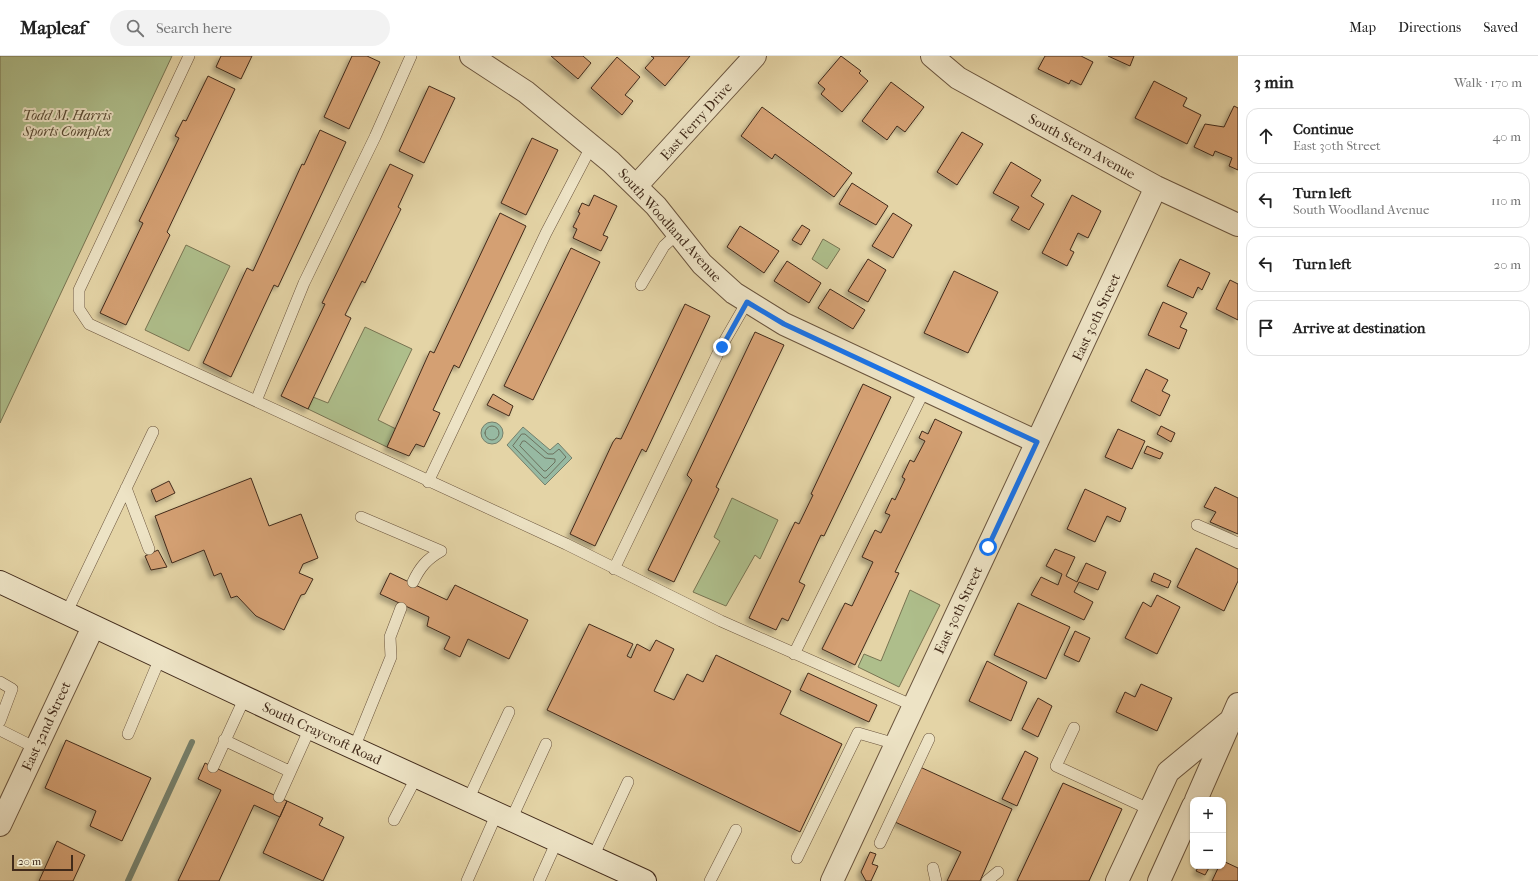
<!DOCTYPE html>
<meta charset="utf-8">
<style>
body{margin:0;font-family:"IM FELL French Canon",serif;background:#f2f2f2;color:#222}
.controls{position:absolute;right:12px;bottom:12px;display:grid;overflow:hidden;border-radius:8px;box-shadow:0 1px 3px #0004}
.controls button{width:36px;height:36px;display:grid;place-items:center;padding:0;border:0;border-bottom:1px solid #e0e0e0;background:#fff;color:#222;font:20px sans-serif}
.scale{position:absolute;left:12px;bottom:10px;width:61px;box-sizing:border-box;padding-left:4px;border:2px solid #412a1a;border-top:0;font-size:11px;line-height:14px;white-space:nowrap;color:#412a1a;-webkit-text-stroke:3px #ede3c5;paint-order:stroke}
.stop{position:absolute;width:12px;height:12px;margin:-9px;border:3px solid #1a73e8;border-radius:50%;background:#fff}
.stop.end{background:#1a73e8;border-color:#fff;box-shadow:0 1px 4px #0008}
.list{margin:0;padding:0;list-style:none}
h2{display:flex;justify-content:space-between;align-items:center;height:52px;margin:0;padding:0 16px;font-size:17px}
h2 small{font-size:13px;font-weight:400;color:#767676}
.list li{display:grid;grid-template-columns:26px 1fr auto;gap:12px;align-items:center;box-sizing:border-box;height:56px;margin:0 8px 8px;padding:0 8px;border:1px solid #e0e0e0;border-radius:12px}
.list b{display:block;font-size:15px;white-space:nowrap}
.list p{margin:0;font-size:13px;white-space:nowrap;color:#767676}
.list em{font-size:13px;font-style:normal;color:#767676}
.icon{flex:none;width:22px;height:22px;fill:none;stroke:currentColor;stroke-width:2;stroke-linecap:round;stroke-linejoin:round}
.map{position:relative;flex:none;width:1238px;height:825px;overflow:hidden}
header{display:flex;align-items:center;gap:24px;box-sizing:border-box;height:56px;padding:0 20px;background:#fff;border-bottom:1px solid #e0e0e0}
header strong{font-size:19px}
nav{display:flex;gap:22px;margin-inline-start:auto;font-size:14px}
.search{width:280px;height:36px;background:#f2f2f2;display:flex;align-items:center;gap:10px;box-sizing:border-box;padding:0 14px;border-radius:22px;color:#767676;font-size:15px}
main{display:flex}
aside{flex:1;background:#fff}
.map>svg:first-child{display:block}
.green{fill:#aebe8b;stroke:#787452}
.water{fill:#97b9a2;stroke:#75806c}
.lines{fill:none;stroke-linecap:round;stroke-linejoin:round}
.shore{stroke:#6c725e;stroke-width:1}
.stream{stroke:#75806c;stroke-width:6}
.building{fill:#d4a073;stroke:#412a1a;filter:url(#shadow)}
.service-casing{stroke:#6a543d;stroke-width:12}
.minor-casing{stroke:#6a543d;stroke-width:24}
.tertiary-casing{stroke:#6a543d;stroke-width:24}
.secondary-casing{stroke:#412a1a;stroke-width:24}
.service{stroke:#ede3c5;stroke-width:11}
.minor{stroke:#ede3c5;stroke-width:22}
.tertiary{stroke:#ede3c5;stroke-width:22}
.secondary{stroke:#ede3c5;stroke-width:22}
.route{stroke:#1a73e8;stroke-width:5}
.labels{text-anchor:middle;stroke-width:4;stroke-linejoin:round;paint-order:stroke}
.park-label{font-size:14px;font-style:italic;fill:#574831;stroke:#ede3c5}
.street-label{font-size:14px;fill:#412a1a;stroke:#ede3c5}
</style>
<header>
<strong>Mapleaf</strong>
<div class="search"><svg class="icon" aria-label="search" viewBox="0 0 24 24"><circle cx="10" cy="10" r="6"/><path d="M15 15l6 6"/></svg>Search here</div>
<nav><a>Map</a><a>Directions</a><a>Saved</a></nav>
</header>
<main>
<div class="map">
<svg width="1238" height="825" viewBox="0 0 1238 825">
<defs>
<filter id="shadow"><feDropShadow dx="-3.5" dy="3.5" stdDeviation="2" flood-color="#0004"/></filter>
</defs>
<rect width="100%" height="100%" fill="#e4d4a6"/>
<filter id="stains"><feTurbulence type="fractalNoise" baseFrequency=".005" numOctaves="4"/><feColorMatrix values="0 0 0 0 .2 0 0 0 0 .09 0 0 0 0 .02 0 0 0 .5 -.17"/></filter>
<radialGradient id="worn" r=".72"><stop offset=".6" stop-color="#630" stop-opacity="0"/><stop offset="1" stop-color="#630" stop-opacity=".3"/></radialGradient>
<path class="green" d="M 0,0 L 172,0 L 0,367 Z
M 823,183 L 840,193 L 827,213 L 812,203 Z
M 186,189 L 230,210 L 189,295 L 145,274 Z
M 365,271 L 412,293 L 378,364 L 396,373 L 387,391 L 308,353 L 313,341 L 328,347 Z
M 732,442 L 778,464 L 760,503 L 755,499 L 726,550 L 693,536 L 720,485 L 714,481 Z
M 910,534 L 940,549 L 899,631 L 858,611 L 864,598 L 881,605 Z"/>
<path class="water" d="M481 377a11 11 0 1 1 22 0a11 11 0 1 1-22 0Z
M 523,371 L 550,394 L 558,387 L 572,402 L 545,429 L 507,389 Z"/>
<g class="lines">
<path class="shore" d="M485 377a7 7 0 1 1 14 0a7 7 0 1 1-14 0Z
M 522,378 L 525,378 L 548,398 L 553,398 L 559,393 L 566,401 L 546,422 L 544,422 L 513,390 Z
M 523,385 L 525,385 L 545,402 L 555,403 L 555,406 L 546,415 L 544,415 L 520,390 Z"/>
<path class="stream" d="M 128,825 L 192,686"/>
</g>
<path class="building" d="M 221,0 L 252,0 L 241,23 L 216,11 Z
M 352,0 L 367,0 L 380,6 L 349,73 L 324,61 Z
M 551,0 L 583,0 L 591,7 L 578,23 Z
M 651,0 L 690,0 L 665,30 L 645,12 L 654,2 Z
M 841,0 L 861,15 L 859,17 L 868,25 L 842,56 L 821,38 L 825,33 L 818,27 Z
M 1045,0 L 1081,0 L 1093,6 L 1081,29 L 1071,24 L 1069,28 L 1038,13 Z
M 1108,0 L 1134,0 L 1130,10 Z
M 617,1 L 640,21 L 625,39 L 633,45 L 622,59 L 591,32 Z
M 208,20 L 235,33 L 167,176 L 170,179 L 126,269 L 100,257 L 143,167 L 139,165 L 179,82 L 175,80 L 183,64 L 186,65 Z
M 1154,25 L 1187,42 L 1183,50 L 1201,59 L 1187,88 L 1135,62 Z
M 891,26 L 924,51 L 905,76 L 897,70 L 887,84 L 862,65 Z
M 429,30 L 455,42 L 424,107 L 399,95 Z
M 1234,50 L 1238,52 L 1238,114 L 1229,110 L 1232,102 L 1215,95 L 1213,100 L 1194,91 L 1205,68 L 1224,71 Z
M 762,51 L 852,117 L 834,141 L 775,98 L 772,103 L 741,80 Z
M 320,74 L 346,86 L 278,231 L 274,229 L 231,321 L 203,307 L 247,212 L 253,215 L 302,108 L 304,109 Z
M 962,76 L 983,88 L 957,129 L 937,116 Z
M 532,82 L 558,94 L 526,159 L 501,147 Z
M 1011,106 L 1041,124 L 1031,140 L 1044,148 L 1029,174 L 1011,164 L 1019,151 L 993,137 Z
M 390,108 L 413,119 L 398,151 L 401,153 L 365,227 L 362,225 L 345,259 L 351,262 L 308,353 L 281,340 L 325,248 L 322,247 Z
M 852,127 L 888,150 L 876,169 L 839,148 Z
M 594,139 L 617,150 L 603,179 L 608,181 L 601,195 L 573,182 L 577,173 L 573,171 L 580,157 L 578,156 L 582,147 L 589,150 Z
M 1072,139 L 1101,155 L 1088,182 L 1078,177 L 1070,194 L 1074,196 L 1067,210 L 1042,197 Z
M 500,157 L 526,170 L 459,312 L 454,309 L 433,354 L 440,357 L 424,391 L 416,388 L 409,400 L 387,391 L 430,295 L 434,297 Z
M 893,157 L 912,169 L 893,202 L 872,190 Z
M 802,169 L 810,174 L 801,189 L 792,184 Z
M 740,170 L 779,195 L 764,217 L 727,191 Z
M 571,192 L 600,206 L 533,344 L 504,330 Z
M 868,203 L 886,214 L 868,246 L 848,235 Z
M 1180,203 L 1210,217 L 1202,234 L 1198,231 L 1193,242 L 1167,230 Z
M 787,205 L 821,227 L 809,247 L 774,225 Z
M 954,215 L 998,236 L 968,297 L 924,277 Z
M 1230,224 L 1238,228 L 1238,264 L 1216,253 Z
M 830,233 L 865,254 L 853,273 L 818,252 Z
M 1163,246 L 1187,257 L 1180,271 L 1187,274 L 1179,293 L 1148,279 Z
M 685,248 L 710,260 L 646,396 L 642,393 L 595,490 L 570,478 L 613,386 L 616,382 L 621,383 Z
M 755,276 L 784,289 L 716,431 L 719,433 L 674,526 L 648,514 L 692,424 L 687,419 Z
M 1146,313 L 1168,324 L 1162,335 L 1170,339 L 1160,360 L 1131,345 Z
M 863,328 L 891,341 L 824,480 L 821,479 L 799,526 L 805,529 L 788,565 L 782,562 L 776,574 L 749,562 L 795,466 L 799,468 L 813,439 L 811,438 Z
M 493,338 L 513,350 L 509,360 L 487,349 Z
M 935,363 L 962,376 L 895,516 L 899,517 L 855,609 L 822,593 L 845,547 L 852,550 L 873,506 L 862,501 L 875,474 L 881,477 L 890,459 L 885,457 L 892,442 L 895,444 L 905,423 L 902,421 L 910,404 L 914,406 L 925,385 L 919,382 L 922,375 L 928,378 Z
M 1161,370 L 1175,377 L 1171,386 L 1157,378 Z
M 1118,373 L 1145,385 L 1132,413 L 1105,401 Z
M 1147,390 L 1163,397 L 1160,403 L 1144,397 Z
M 251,422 L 269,470 L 301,458 L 318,502 L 303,508 L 299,517 L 313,523 L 305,538 L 301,539 L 284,574 L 256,560 L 237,540 L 231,542 L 221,517 L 214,520 L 204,494 L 172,507 L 155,460 Z
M 169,425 L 175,437 L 156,446 L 151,434 Z
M 1215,431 L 1238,442 L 1238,478 L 1210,466 L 1216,456 L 1204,451 Z
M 1085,433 L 1126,452 L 1120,466 L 1107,460 L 1095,486 L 1067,473 Z
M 1196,492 L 1238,513 L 1238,525 L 1224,555 L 1177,531 Z
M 1055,493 L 1075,501 L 1066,520 L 1077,526 L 1086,507 L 1106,516 L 1098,534 L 1079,526 L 1074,536 L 1093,546 L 1084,564 L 1031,539 L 1041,521 L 1058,529 L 1062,518 L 1046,510 Z
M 158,494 L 167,511 L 151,514 L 145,500 Z
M 390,517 L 447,544 L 455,529 L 528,564 L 509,603 L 468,583 L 460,601 L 444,593 L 450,581 L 427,570 L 429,561 L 380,538 Z
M 1154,517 L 1171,525 L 1168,532 L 1151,525 Z
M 1157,539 L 1180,551 L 1157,598 L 1125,582 L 1143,546 L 1151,551 Z
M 1018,547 L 1070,571 L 1046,623 L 994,599 Z
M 589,568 L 633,588 L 627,600 L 631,602 L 637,588 L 650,595 L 656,584 L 674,593 L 654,635 L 674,644 L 687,618 L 703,626 L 716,599 L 791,635 L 780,658 L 842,688 L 800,776 L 547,654 Z
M 1075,575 L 1090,582 L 1079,606 L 1064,599 Z
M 987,605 L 1027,626 L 1011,665 L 969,645 Z
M 808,617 L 877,649 L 869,666 L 800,634 Z
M 1141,628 L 1172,642 L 1157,675 L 1116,656 L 1125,636 L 1135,641 Z
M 1038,642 L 1052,650 L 1038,681 L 1022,673 Z
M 66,684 L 151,722 L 122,785 L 90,770 L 96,755 L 45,732 Z
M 1025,695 L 1038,702 L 1017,750 L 1002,743 Z
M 205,707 L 287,745 L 280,761 L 254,749 L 219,825 L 178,825 L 221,734 L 198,723 Z
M 920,711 L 1012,753 L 980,825 L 947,825 L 961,796 L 895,766 Z
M 1063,727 L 1122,753 L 1089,825 L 1017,825 Z
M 287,745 L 323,762 L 319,769 L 344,781 L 323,825 L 263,797 Z
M 57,785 L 85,799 L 73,825 L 39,825 Z
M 870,796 L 876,798 L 872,808 L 878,810 L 871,825 L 866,825 L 861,816 Z
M 1223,805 L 1238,812 L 1238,825 L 1212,825 L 1219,810 L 1223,810 Z
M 1199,810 L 1210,810 L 1205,819 L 1196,815 Z"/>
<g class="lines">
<g class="service-casing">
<path id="service" d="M 189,0 L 79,234 L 79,253 L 89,268 L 566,488 L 721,565 L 914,650
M 641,229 L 664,190 L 678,177
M 256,345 L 304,227 L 375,81 L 411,0
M 428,426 L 546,177 L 592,89
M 126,432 L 149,493
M 361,461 L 441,495
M 1197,469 L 1238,487
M 614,513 L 721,291 L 747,246
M 413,526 C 420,511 427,503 441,495
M 66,558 L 153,376
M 794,598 L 925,333
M 0,626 L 12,633 L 0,665
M 1074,672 L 1056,710 L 1151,754
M 0,674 L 36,692
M 128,678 L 160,602
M 224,684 L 289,715
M 354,692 L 391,601 L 390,581 L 401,552
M 213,711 L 245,641
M 279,741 L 310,672
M 468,744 L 509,656
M 394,764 L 417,720
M 511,764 L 546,688
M 880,787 L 929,683
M 593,801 L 628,726
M 797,802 L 858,677 L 896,688
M 933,812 L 936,825
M 467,825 L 497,757
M 539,825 L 557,785
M 710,825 L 736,774
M 987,825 L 998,816"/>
</g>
<g class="minor-casing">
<path id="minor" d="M 471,0 L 526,36 L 611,106 L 656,150 L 702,208 L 734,237 L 784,268 L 1037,386
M 932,0 L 958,22 L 1156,131 L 1238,169
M 637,129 L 755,0
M 0,769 L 93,571
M 832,825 L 1156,131"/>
</g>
<g class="tertiary-casing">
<path id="tertiary" d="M 1196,744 L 1238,648
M 1117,825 L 1168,716 L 1231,664
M 1159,825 L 1193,750"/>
</g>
<g class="secondary-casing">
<path id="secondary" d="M 0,526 L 310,672 L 645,825"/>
</g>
<use href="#service" class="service"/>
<use href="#minor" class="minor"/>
<use href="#tertiary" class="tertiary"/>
<use href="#secondary" class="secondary"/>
</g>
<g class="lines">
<path class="route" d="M 722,291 L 747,246 L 784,268 L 1037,386 L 988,491"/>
</g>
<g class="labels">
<g class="park-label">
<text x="67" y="64">Todd M. Harris<tspan x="67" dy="16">Sports Complex</tspan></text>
</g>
<g class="street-label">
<text transform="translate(696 65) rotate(-48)" y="5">East Ferry Drive</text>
<text transform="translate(1082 90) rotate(29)" y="5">South Stern Avenue</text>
<text transform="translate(670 169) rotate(48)" y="5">South Woodland Avenue</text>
<text transform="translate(1096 261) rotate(-65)" y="5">East 30th Street</text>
<text transform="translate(958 554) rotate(-65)" y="5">East 30th Street</text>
<text transform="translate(46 670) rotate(-65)" y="5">East 32nd Street</text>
<text transform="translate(322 677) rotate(25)" y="5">South Craycroft Road</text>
</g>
</g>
<rect width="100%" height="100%" filter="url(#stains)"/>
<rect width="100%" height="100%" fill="url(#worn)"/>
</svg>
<div class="controls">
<button>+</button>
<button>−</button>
</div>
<div class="scale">20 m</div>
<div class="stop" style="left:988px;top:491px"></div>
<div class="stop end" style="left:722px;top:291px"></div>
</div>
<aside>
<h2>3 min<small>Walk · 170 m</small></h2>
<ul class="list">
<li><svg class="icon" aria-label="ahead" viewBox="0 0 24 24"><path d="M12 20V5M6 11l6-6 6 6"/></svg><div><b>Continue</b><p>East 30th Street</p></div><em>40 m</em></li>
<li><svg class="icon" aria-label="left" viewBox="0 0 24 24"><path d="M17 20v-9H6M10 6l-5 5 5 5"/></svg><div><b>Turn left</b><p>South Woodland Avenue</p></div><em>110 m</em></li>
<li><svg class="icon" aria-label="left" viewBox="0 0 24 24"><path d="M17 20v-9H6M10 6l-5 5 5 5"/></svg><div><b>Turn left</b></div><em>20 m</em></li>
<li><svg class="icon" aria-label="arrive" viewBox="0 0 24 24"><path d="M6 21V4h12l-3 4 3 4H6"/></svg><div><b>Arrive at destination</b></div></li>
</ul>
</aside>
</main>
